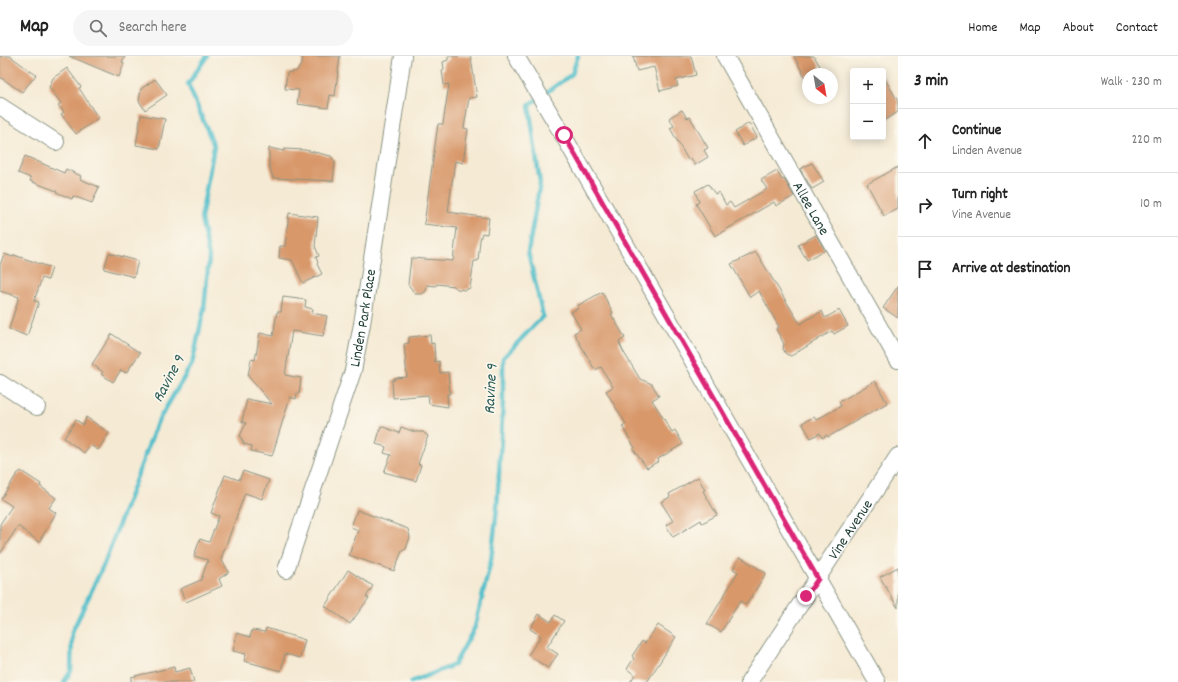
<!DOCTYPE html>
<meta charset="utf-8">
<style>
body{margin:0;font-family:Dekko,sans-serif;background:#f6f6f6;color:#222}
.controls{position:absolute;right:12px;top:12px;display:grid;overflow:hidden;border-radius:4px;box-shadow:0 2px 10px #0003}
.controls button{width:36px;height:36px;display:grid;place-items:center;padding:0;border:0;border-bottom:1px solid #e0e0e0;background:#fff;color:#222;font:20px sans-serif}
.compass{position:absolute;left:802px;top:12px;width:36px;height:36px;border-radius:50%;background:#fff;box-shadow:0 2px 10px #0003;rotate:149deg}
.stop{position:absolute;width:12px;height:12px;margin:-9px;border:3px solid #db2777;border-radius:50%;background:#fff}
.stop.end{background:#db2777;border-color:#fff;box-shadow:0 1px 4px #0008}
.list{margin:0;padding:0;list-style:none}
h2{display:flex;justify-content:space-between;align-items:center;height:52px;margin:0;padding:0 16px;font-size:17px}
h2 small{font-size:13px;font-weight:400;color:#767676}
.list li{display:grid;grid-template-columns:26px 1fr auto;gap:12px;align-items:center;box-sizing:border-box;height:64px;padding:0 16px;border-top:1px solid #e0e0e0}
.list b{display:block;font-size:15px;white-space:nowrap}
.list p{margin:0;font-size:13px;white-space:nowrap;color:#767676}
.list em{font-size:13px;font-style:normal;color:#767676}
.icon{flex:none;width:22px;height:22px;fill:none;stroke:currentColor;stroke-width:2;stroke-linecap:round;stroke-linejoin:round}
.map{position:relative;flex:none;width:898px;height:626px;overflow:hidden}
header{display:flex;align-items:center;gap:24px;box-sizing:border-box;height:56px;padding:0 20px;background:#fff;border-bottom:1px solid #e0e0e0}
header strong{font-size:19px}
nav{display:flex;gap:22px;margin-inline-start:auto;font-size:14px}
.search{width:280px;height:36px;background:#f6f6f6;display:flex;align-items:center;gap:10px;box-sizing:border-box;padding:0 14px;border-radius:22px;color:#767676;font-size:15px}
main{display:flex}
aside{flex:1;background:#fff}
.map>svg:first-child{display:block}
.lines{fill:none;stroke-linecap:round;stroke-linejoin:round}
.stream{stroke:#52bfcb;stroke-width:4.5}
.building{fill:#d8986b}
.minor-casing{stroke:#8a9484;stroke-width:18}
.minor{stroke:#fff;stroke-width:16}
.route{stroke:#db2777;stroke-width:5}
.labels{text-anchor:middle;stroke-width:3.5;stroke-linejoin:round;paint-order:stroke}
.street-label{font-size:15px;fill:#1f3d34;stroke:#fbf7ec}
.water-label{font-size:16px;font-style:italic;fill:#2c5e5a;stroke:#fbf7ec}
</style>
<header>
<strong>Map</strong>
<div class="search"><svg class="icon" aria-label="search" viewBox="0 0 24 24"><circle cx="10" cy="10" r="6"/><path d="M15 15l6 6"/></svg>Search here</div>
<nav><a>Home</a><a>Map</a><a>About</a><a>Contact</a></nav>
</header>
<main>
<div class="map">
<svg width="898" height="626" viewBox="0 0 898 626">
<rect width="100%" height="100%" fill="#fbf7ec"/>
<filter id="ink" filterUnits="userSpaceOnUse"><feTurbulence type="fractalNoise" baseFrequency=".025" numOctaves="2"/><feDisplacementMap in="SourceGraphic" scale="8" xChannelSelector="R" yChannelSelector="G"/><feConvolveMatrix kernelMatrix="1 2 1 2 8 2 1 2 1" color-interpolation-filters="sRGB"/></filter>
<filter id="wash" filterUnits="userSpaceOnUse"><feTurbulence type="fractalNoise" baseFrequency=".012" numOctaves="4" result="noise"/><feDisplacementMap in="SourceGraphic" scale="16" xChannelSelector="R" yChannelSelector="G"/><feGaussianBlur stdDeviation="0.9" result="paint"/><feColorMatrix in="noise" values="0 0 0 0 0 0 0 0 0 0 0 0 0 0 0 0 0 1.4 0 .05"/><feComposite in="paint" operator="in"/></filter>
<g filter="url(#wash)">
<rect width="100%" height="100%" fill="#f5ead4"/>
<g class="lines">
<path class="stream" d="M 64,626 L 71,615 L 72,576 L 104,508 L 157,367 L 192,308 L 204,253 L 209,201 L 201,162 L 214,90 L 188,28 L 207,0
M 411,626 L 454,609 L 475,571 L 491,504 L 497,453 L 503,346 L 503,302 L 543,260 L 528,196 L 540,127 L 529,49 L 572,18 L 578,0"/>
</g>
<g id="blocks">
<path class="building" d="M 0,0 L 10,0 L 36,19 L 22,36 L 0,21 Z
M 69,0 L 125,0 L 122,6 L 124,7 L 119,21 Z
M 303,0 L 340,0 L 335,40 L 330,39 L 328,52 L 297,48 L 299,34 L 285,33 L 287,17 L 297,15 L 302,7 Z
M 448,0 L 470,0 L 471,2 L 477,41 L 469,42 L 464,72 L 468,73 L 463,107 L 455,105 L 448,156 L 489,162 L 487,178 L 482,177 L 480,184 L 478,205 L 474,205 L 470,232 L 465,234 L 457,233 L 454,230 L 437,228 L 436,230 L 427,229 L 426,235 L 422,238 L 415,238 L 408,228 L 411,202 L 453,205 L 457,172 L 424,168 L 438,68 L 443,68 L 449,28 L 444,29 L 442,14 L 444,13 L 443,6 L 448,4 Z
M 633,0 L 691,0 L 696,19 L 676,24 L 678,30 L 660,35 L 654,11 L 637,15 Z
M 794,0 L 814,0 L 821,12 L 805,21 Z
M 67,12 L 81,31 L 79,32 L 98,62 L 76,78 L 61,58 L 64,56 L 58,49 L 61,47 L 49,31 L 53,22 Z
M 883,20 L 898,45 L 898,56 L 883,65 Z
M 155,23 L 167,39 L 145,54 L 139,45 L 141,33 Z
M 682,54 L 687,62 L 690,61 L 708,92 L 704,94 L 708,101 L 695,109 L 691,102 L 688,104 L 670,72 L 674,70 L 669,62 Z
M 141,59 L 165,63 L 159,93 L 136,89 Z
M 749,67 L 757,81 L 743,90 L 735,76 Z
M 269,92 L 284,95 L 284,93 L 305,94 L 331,100 L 335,106 L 333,125 L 273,122 L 269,108 Z
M 25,100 L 64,117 L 66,113 L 81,120 L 80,123 L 99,131 L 92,147 L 73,140 L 72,143 L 56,136 L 57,135 L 30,125 L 31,122 L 18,117 Z
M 812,107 L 824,126 L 812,133 L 800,113 Z
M 898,111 L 898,153 L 884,160 L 867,128 Z
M 777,115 L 782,124 L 784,123 L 794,140 L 776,150 L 774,146 L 715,180 L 696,148 L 699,146 L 695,135 L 708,128 L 715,138 L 719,136 L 726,149 L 730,146 L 734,152 L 767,133 L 761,124 Z
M 289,157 L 318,161 L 315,190 L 319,200 L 316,201 L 318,207 L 317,208 L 322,218 L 303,227 L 292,204 L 279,202 L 280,190 L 285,190 Z
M 816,179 L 825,194 L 807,204 L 798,189 Z
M 756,196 L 800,268 L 822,255 L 825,262 L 839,254 L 848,270 L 834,278 L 832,275 L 791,300 L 786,298 L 783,293 L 784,288 L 776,273 L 779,271 L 759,235 L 750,241 L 731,208 Z
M 109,197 L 138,205 L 134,221 L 104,213 Z
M 4,198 L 13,201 L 14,199 L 52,212 L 48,224 L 42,222 L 34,245 L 39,246 L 27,280 L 9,273 L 19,241 L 0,235 L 0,209 Z
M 898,230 L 898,262 L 883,252 Z
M 602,236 L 613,257 L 611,258 L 625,282 L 619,286 L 623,295 L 640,323 L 652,328 L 659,340 L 652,344 L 672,376 L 675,374 L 683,388 L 658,403 L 659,405 L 647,412 L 633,393 L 635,392 L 622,370 L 626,368 L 606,335 L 613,331 L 601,311 L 595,314 L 574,277 L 581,273 L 571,256 L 579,252 L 577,250 Z
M 283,241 L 306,244 L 305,251 L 313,253 L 312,257 L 327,260 L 323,280 L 292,275 L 285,319 L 301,322 L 299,338 L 297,337 L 296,343 L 290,341 L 272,400 L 251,395 L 252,390 L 244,388 L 240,380 L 246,367 L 242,366 L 247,343 L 272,348 L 248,320 L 251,303 L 255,304 L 260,277 L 273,280 L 277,256 L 281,256 Z
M 112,278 L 140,297 L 126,317 L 121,314 L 113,326 L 101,318 L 103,316 L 92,308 Z
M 430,279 L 431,288 L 434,287 L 435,306 L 439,305 L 440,317 L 448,316 L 450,338 L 447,338 L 448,351 L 429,348 L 428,339 L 393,342 L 392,324 L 395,324 L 394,322 L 407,321 L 404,288 L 409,287 L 409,281 Z
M 875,325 L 887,347 L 828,381 L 827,379 L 822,382 L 820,377 L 811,382 L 802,367 L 814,361 L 816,364 L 841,350 L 839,346 Z
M 86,361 L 109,377 L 98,394 L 90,389 L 84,397 L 64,382 L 76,364 L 84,369 Z
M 381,370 L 399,377 L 401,371 L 415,376 L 423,376 L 428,380 L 418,408 L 421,409 L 416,425 L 384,416 L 391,399 L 384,397 L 386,391 L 376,388 Z
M 21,415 L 41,428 L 40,430 L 56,442 L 49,452 L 56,457 L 39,486 L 18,470 L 0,498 L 0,468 L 12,450 L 1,443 L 17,418 Z
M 243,415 L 269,424 L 262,443 L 245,437 L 221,503 L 229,516 L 219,523 L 222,530 L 186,546 L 180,533 L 201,524 L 208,504 L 194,500 L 200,483 L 209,486 L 219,460 L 211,457 L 225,419 L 239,424 Z
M 698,421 L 705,434 L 703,435 L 717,459 L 702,467 L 701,464 L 673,481 L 666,469 L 673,465 L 661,446 L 670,441 L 669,438 Z
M 357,454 L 408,473 L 410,481 L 406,493 L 402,495 L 394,515 L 349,499 L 358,474 L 351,471 Z
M 740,501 L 766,517 L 746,549 L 740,545 L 721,576 L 707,568 L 738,516 L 733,513 Z
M 898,511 L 898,552 L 880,521 Z
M 348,514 L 373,530 L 366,541 L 369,542 L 350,568 L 325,550 Z
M 539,558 L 551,566 L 555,559 L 564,565 L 547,591 L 558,598 L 548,612 L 528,599 L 541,580 L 530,573 Z
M 658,569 L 676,581 L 647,626 L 630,626 L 635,619 L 627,613 L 634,602 L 632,600 L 642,585 L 645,587 Z
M 266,572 L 305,584 L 300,602 L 285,598 L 281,615 L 244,605 L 246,598 L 233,595 L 237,577 L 250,581 L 252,574 L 265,576 Z
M 174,611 L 175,616 L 190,612 L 194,626 L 131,626 L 131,621 Z"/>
</g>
</g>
<g filter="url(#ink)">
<use href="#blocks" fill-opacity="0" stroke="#8a9484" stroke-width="1"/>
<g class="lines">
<g class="minor-casing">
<g id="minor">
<path d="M 516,0 L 563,79 L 877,626"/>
<path id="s1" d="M 725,0 L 898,304"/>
<path d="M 0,50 L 56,86"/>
<path d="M 0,327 L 37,351"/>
<path id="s2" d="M 286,514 L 353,315 L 362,268 L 403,0"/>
<path id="s3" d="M 749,626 L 898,400"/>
</g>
</g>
<use href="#minor" class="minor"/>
</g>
</g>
<g class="lines" filter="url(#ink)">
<path class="route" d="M 564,79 L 818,523 L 806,540"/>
</g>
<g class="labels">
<g class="street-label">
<text dy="5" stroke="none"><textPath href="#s1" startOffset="175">Allee Lane</textPath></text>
<text dy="5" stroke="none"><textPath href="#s2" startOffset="264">Linden Park Place</textPath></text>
<text dy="5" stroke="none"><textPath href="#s3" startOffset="183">Vine Avenue</textPath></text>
</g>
<g class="water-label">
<text transform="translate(167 322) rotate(-62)" y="6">Ravine 9</text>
<text transform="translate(489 333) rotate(-87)" y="6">Ravine 9</text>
</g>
</g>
</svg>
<div class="controls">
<button>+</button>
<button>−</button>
</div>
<svg class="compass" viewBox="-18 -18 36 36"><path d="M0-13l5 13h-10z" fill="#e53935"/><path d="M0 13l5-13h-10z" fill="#767676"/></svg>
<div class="stop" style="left:564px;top:79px"></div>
<div class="stop end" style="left:806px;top:540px"></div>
</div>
<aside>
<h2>3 min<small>Walk · 230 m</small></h2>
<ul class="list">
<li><svg class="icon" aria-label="ahead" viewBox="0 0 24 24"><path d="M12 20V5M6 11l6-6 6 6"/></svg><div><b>Continue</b><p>Linden Avenue</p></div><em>220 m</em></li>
<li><svg class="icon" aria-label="right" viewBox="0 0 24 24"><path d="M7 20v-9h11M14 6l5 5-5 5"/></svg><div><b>Turn right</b><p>Vine Avenue</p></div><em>10 m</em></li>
<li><svg class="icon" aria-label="arrive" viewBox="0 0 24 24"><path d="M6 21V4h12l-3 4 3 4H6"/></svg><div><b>Arrive at destination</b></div></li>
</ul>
</aside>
</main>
